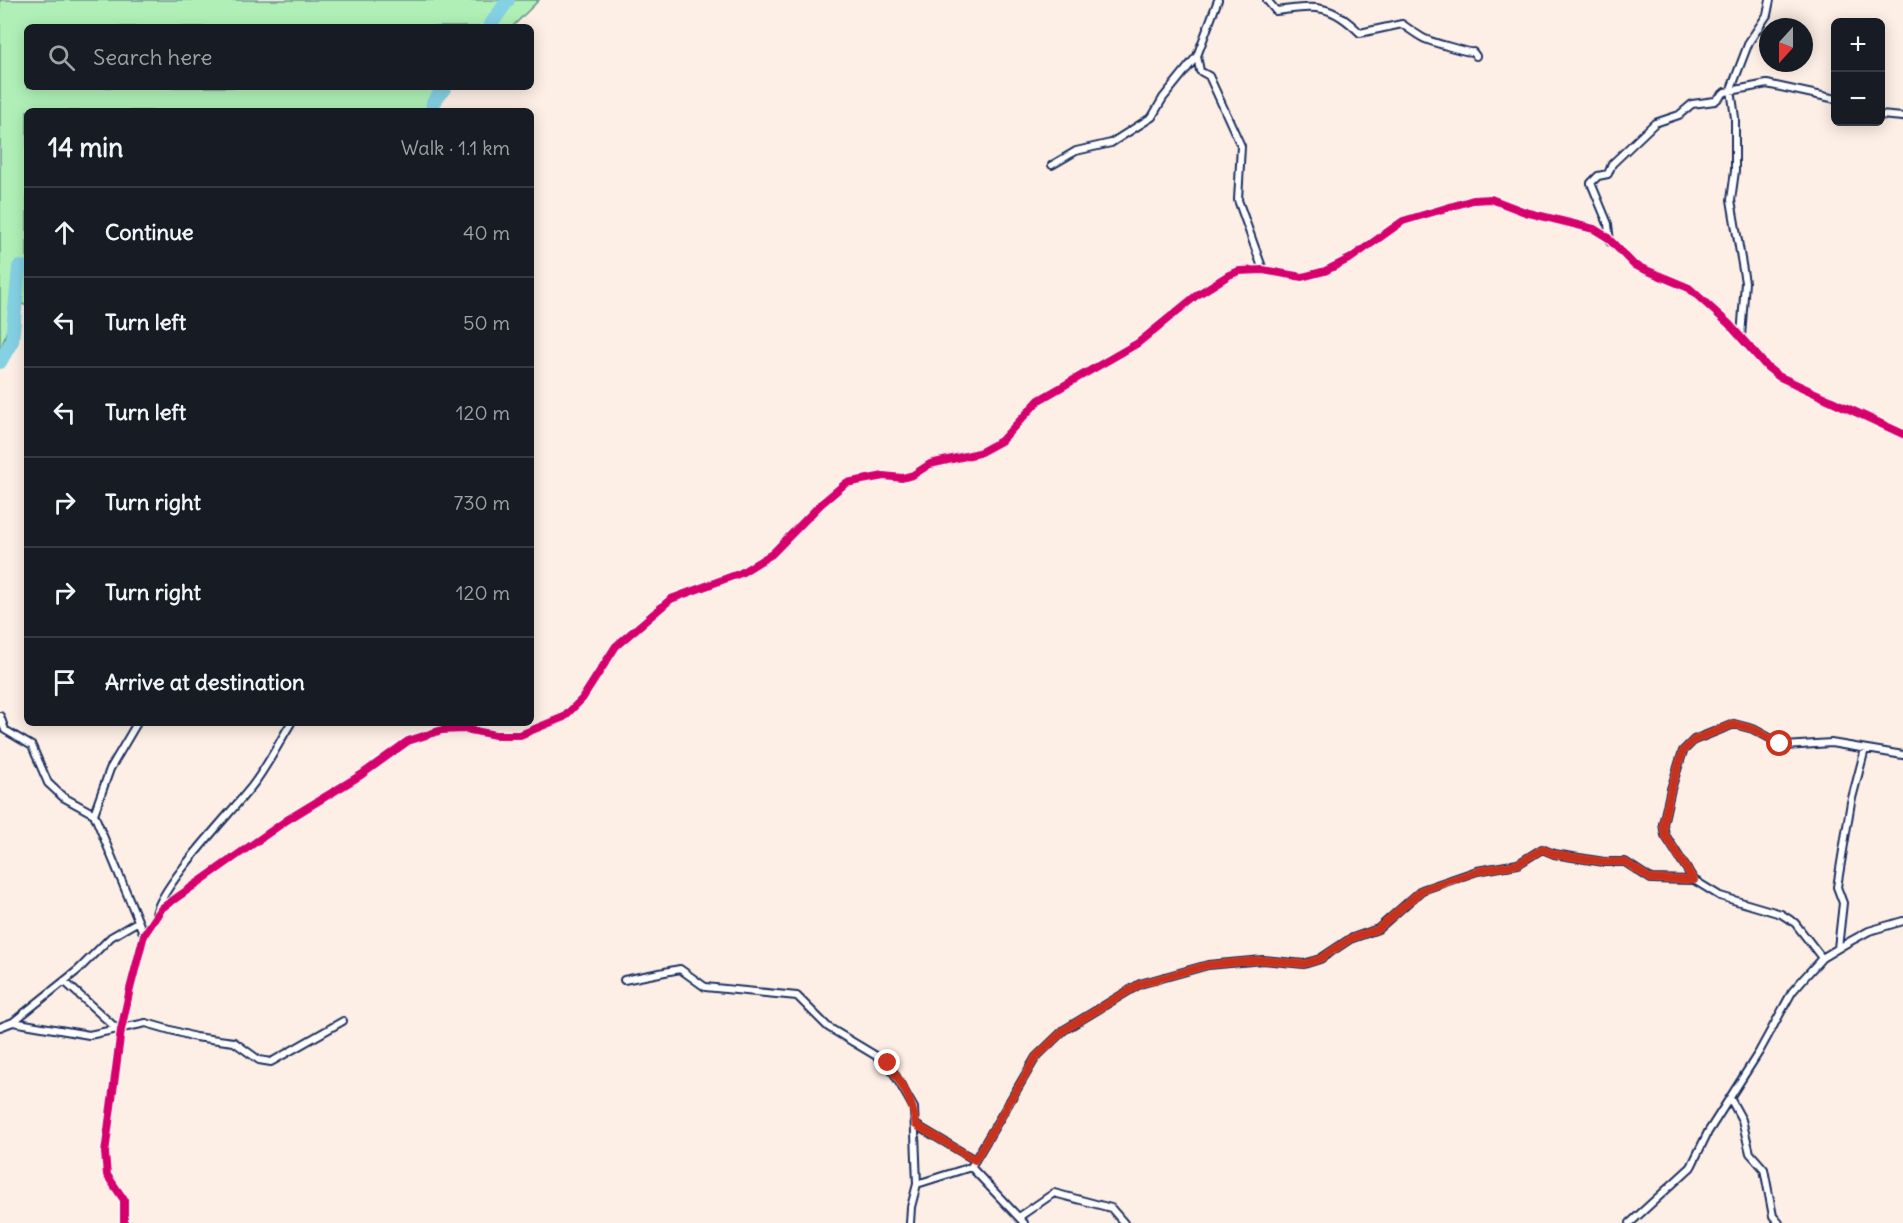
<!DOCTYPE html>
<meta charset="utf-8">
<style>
body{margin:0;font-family:Delius,sans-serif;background:#242831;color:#f1f3f6}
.controls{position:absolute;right:18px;top:18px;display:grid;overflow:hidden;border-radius:9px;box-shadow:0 3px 15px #0003}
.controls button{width:54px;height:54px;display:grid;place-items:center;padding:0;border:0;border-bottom:2px solid #363941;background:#171b24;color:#f1f3f6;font:30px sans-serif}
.compass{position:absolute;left:1759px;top:18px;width:54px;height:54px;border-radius:50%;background:#171b24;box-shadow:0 3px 15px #0003;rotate:201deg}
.stop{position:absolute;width:18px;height:18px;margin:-14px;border:4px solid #c8321e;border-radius:50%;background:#fff}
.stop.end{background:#c8321e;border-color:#fff;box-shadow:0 2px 6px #0008}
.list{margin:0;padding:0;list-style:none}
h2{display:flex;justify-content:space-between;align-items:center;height:78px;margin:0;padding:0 24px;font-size:26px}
h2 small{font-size:20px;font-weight:400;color:#9ea1a6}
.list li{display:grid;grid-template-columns:39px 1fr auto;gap:18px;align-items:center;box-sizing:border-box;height:90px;padding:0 24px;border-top:2px solid #363941}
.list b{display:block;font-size:22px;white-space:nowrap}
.list em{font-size:20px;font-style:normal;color:#9ea1a6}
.icon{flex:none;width:33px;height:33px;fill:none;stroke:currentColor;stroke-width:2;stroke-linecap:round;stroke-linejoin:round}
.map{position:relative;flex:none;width:1903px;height:1223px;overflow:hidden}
.search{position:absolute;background:#171b24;box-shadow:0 3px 15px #0003;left:24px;top:24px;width:510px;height:66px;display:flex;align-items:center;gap:15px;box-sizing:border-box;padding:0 21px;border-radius:9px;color:#9ea1a6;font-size:22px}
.panel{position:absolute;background:#171b24;box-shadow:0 3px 15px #0003;left:24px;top:108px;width:510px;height:618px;border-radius:9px}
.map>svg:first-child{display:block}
.green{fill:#b0f0b7;stroke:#66908a;stroke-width:1.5}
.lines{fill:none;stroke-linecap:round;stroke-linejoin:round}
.river{stroke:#84d1e3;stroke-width:14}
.street-casing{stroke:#1b2f5e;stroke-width:10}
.street{stroke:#fff;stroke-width:6}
.cycleway-casing{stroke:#fff;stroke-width:11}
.cycleway{stroke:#d6006c;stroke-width:8}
.route{stroke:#c8321e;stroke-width:8}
</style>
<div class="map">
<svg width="1903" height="1223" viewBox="0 0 1903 1223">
<rect width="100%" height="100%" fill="#fdefe5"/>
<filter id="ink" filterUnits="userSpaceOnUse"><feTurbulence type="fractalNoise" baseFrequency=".0167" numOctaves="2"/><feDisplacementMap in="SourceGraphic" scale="12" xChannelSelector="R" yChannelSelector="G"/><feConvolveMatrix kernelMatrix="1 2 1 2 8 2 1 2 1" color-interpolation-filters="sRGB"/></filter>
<g filter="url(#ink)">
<path class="green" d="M 0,0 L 539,0 L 512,27 L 27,27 L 27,87 L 452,87 L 433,106 L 432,111 L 27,111 L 27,306 L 16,301 L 0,352 Z"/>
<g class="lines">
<path class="river" d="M 489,27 L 508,0
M 432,111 L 433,103 L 445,87
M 0,362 L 12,341 L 19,267 L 27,268"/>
<g class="street-casing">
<path id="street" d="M 1218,0 L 1197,56 L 1200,71 L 1209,76 L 1241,146 L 1238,200 L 1263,270
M 1267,0 L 1276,11 C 1316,6 1330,3 1360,33 L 1402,24 C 1409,29 1416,34 1423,38 C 1428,41 1469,53 1473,52 L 1476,56
M 1880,115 L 1903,117
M 1052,165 L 1076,151 L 1111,143 L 1152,117 L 1163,98 L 1197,56
M 1610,242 L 1608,224 L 1591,183 L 1598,176 L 1608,174 L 1612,164 L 1655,123 L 1679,115 L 1692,104 L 1715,101 L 1725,92 L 1767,84 L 1836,99
M 1741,337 L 1745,282 L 1731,200 L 1735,171 L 1735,118 L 1731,89 L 1749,42 L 1767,15 L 1770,0
M 0,716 L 5,730 L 32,746 L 48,783 L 63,797 L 94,814 L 144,935
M 94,814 L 110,769 L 137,723
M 156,914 C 161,885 231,813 252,786 C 267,767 278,744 291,723
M 1838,948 L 1843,903 L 1837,887 L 1851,802 L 1865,749
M 1822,958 L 1795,923 L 1781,914 L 1720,896 L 1694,880 L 1665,835 L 1663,824 L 1671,789 L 1683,751 L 1694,740 L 1734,724 L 1753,729 L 1785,746 L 1831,743 L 1903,755
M 624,980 L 680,969 L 705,987 L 797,996 L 828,1027 L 888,1063 L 914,1108 L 917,1184 L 911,1207 L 910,1223
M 64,981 L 117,1029
M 13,1022 L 78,970 L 111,937 L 137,922
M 0,1027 L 13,1022 L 89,1035 L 146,1023 L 195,1037 L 234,1042 L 259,1060 L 271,1062 L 343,1021
M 1730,1098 L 1742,1120 L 1750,1153 L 1764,1169 L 1773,1216 L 1779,1223
M 916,1125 L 975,1160
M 971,1167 L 1024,1223
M 917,1184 L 971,1167 L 1036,1057 L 1064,1030 L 1140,984 L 1208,965 L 1263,960 L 1304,964 L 1320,959 L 1350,939 L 1378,929 L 1422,890 L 1477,871 L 1518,864 L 1542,849 L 1554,854 L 1604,862 L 1625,862 L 1651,879 L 1694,880
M 1019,1217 L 1054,1193 L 1111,1208 L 1124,1223
M 124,1223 L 124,1200 L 107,1175 L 105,1153 L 121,1030 L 130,989 L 144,935 L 162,908 L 287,820 L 361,775 L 408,741 L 442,730 L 465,729 L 495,735 L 520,735 L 564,717 L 582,699 L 616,646 L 671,599 L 741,573 L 772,554 L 821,504 L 846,483 L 884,476 L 902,478 L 913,475 L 930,464 L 979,453 L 1001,441 L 1039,400 L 1138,343 L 1197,295 L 1229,275 L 1239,271 L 1263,270 L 1302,277 L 1325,271 L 1351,258 L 1403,221 L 1473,200 L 1491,199 L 1525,212 L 1594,229 L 1607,237 L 1634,265 L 1689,288 L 1729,324 L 1767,367 L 1778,376 L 1903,434
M 1630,1223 L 1691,1167 L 1708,1132 L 1759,1052 L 1792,992 L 1804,978 L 1822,958 L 1847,943 L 1869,931 L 1903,921"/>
</g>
<use href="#street" class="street"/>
<g class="cycleway-casing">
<path id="cycleway" d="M 124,1223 L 124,1200 L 107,1175 L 105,1153 L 121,1030 L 130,989 L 144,935 L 162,908 L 287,820 L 361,775 L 408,741 L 442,730 L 465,729 L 495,735 L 520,735 L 564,717 L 582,699 L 616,646 L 671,599 L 741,573 L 772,554 L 821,504 L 846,483 L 884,476 L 902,478 L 913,475 L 930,464 L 979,453 L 1001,441 L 1039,400 L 1138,343 L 1197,295 L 1229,275 L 1239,271 L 1263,270 L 1302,277 L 1325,271 L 1351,258 L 1403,221 L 1473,200 L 1491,199 L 1525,212 L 1594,229 L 1607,237 L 1634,265 L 1689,288 L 1729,324 L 1767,367 L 1778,376 L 1903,434"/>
</g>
<use href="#cycleway" class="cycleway"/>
</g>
</g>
<g class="lines" filter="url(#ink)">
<path class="route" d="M 888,1063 C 901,1083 913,1100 916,1125 L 975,1160 L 1036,1057 L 1064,1030 L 1140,984 L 1208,965 L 1263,960 L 1304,964 L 1320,959 L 1350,939 L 1378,929 L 1422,890 L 1478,871 L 1518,864 L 1542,849 L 1554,854 L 1604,862 L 1625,862 L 1651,879 L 1694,880 L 1665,835 L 1663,824 L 1671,789 L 1683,751 L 1694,740 L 1734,724 L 1753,729 L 1780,744"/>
</g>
</svg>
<div class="controls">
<button>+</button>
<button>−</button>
</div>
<svg class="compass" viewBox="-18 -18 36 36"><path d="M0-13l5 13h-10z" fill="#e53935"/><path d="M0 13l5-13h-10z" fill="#9ea1a6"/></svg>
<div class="stop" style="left:1780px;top:744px"></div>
<div class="stop end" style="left:888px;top:1063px"></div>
<div class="search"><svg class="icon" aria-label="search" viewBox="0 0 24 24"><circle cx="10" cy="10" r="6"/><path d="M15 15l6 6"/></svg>Search here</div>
<section class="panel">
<h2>14 min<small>Walk · 1.1 km</small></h2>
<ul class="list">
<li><svg class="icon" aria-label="ahead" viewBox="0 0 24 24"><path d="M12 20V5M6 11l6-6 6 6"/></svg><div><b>Continue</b></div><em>40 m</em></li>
<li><svg class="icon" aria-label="left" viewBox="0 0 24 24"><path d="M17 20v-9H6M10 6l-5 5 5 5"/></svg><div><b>Turn left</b></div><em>50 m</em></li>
<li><svg class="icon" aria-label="left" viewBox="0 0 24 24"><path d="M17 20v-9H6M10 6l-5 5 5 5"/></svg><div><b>Turn left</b></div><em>120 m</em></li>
<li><svg class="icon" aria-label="right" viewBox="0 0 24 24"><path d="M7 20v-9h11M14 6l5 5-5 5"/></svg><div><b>Turn right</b></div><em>730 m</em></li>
<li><svg class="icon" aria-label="right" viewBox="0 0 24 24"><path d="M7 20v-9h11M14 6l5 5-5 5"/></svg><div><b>Turn right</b></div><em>120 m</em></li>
<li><svg class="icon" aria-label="arrive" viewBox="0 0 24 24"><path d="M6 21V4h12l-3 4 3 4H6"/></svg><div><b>Arrive at destination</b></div></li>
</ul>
</section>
</div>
